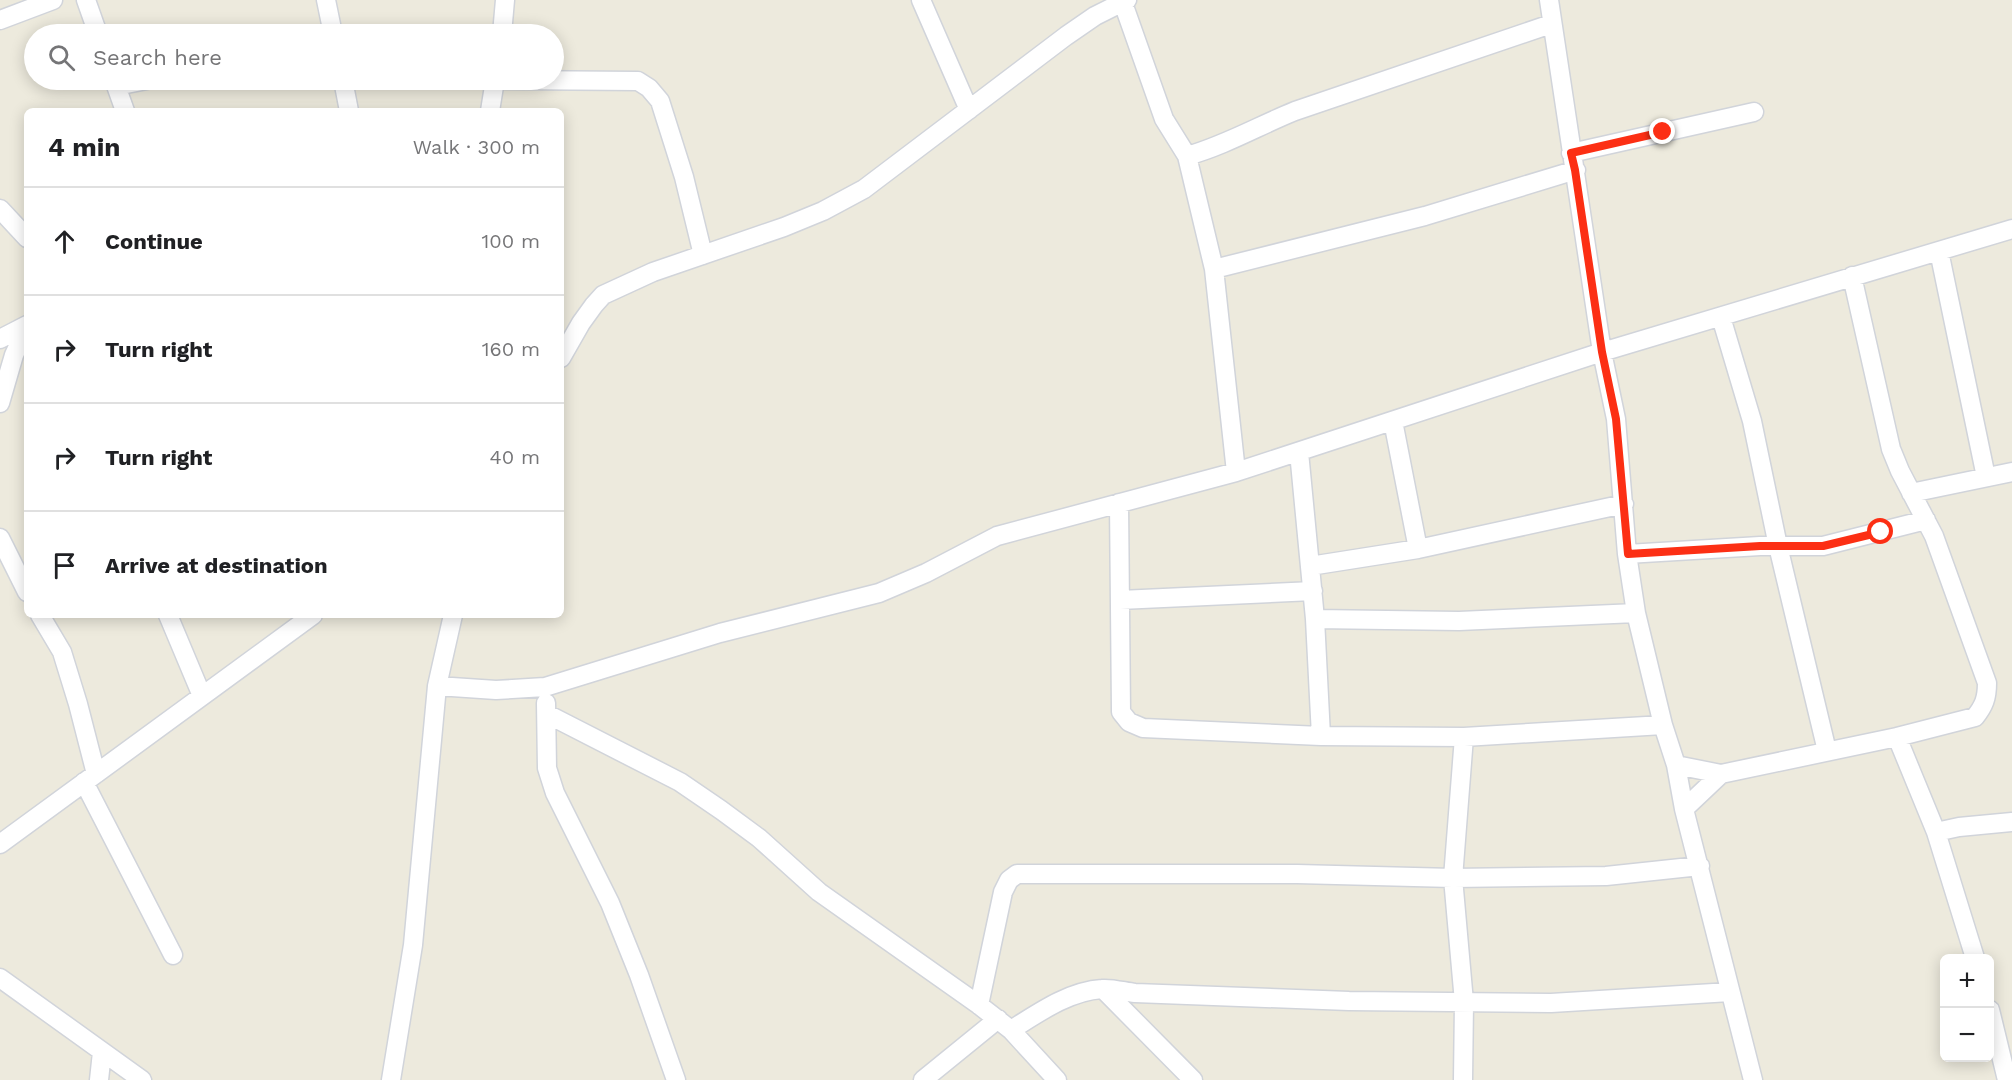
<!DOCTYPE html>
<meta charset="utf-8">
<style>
body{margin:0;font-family:"Work Sans",sans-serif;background:#f6f6f6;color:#202124}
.controls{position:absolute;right:18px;bottom:18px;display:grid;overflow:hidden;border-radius:9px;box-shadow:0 3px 15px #0003}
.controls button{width:54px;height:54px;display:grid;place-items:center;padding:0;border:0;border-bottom:2px solid #e0e0e0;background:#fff;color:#202124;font:30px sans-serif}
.stop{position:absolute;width:18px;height:18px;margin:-14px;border:4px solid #fc2f14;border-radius:50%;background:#fff}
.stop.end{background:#fc2f14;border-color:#fff;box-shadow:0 2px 6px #0008}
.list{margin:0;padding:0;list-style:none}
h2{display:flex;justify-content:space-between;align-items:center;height:78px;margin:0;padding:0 24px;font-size:26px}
h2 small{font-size:20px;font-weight:400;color:#757577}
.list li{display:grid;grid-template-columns:39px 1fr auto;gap:18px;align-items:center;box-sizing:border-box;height:108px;padding:0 24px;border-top:2px solid #e0e0e0}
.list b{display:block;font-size:22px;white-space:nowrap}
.list em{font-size:20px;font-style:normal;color:#757577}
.icon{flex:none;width:33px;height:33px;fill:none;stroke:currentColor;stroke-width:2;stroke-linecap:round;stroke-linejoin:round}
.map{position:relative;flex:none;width:2012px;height:1080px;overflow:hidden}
.search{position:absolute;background:#fff;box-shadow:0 3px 15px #0003;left:24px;top:24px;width:540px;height:66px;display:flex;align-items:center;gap:15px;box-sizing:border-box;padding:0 21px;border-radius:33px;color:#757577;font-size:22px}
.panel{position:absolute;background:#fff;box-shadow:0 3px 15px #0003;left:24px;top:108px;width:540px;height:510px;border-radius:9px}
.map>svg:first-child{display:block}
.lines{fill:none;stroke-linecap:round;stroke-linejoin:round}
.street-casing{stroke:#d1d4da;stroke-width:21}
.street{stroke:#fff;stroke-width:18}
.route{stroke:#fc2f14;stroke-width:8}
</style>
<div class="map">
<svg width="2012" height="1080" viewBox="0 0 2012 1080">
<rect width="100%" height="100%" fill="#edeadd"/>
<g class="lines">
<g class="street-casing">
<path id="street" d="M 86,0 L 98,34
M 326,0 L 333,34
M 921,0 L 969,110
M 1549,0 L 1602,352 L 1616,419 L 1627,554 L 1636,613 L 1663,725 L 1676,765 L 1684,809 L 1753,1080
M 1123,3 L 1164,119 L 1187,156 C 1226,145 1258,126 1295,111 L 1551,24
M 0,20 L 53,0
M 502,34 L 505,0
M 114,80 L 125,111
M 343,80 L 349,111
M 495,80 L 638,81 L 649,88 L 660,101 L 684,177 L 703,255
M 116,86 L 147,80
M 490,111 L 495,80
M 1571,153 L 1754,112
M 1187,156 L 1214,269 L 1236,472
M 0,209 L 27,238
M 1939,251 L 1986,477
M 1214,269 L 1425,216 L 1576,170
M 1852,276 L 1891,449 L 1900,471 L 1934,536 L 1987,683 C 1987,698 1984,706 1975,717 L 1897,737
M 1721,317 L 1752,421 L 1778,546 L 1827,751
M 0,339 L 27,325
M 561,358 L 581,323 L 594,305 L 603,295 L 653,272 L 784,227 L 823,211 L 864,189 L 1066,36 L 1095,16 L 1127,0
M 0,403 L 14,355 L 27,327
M 1393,421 L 1418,549
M 1299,452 L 1315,619 L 1321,736
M 1911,493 L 2012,472
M 1119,503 L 1121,712 L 1129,722 L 1143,728 L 1321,736 L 1464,737 L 1663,725
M 0,538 L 27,592
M 1627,554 L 1760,546 L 1823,546 L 1926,520
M 1310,566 L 1418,549 L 1624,504
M 1120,600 L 1313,591
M 40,615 L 62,652 L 78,704 L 96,774
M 168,615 L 202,696
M 453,615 L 437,686 L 496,690 L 545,687 L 720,633 L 879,593 L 926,573 L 997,536 L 1236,472 L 1602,352 L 2012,229
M 1315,619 L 1459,621 L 1636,613
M 546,703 L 547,768 L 555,793 L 610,903 L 639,975 L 676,1080
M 547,714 L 680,782 L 721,810 L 759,838 L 819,892 L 979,1005 L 1011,1030 L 1057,1080
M 1676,765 L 1721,774
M 84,782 L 173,955
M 1684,809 L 1721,774 L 1897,737 L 1936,832 L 1959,827 L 2012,822
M 1936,832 L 1975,958
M 0,844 L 313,615
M 0,978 L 142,1080
M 1103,989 L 1193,1080
M 979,1005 L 1003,892 L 1009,880 L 1017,874 L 1297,874 L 1453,878 L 1606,876 L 1700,866
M 1990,1010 L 2007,1080
M 1011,1030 C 1038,1013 1069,991 1102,989 C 1113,988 1125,992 1135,993 L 1349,1001 L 1551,1003 L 1730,992
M 99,1080 L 102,1052
M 391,1080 L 413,945 L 437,686
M 923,1080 L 998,1019
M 1463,1080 L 1464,1002 L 1453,878 L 1464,737"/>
</g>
<use href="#street" class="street"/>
</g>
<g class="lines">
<path class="route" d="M 1663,132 L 1571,153 L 1575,170 L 1602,352 L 1616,419 L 1628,554 L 1760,546 L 1823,546 L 1881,532"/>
</g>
</svg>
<div class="controls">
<button>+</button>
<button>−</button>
</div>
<div class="stop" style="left:1881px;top:532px"></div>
<div class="stop end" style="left:1663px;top:132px"></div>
<div class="search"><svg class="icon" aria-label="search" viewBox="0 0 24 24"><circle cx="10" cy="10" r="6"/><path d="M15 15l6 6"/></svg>Search here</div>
<section class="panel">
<h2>4 min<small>Walk · 300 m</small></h2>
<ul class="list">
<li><svg class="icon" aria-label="ahead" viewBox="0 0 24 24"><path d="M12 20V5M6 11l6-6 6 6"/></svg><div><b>Continue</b></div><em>100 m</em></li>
<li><svg class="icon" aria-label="right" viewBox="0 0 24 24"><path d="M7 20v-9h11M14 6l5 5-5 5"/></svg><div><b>Turn right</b></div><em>160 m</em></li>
<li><svg class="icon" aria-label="right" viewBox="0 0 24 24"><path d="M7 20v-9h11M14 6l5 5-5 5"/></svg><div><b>Turn right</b></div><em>40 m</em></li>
<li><svg class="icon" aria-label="arrive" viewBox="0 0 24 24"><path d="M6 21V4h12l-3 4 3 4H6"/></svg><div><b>Arrive at destination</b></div></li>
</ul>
</section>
</div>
